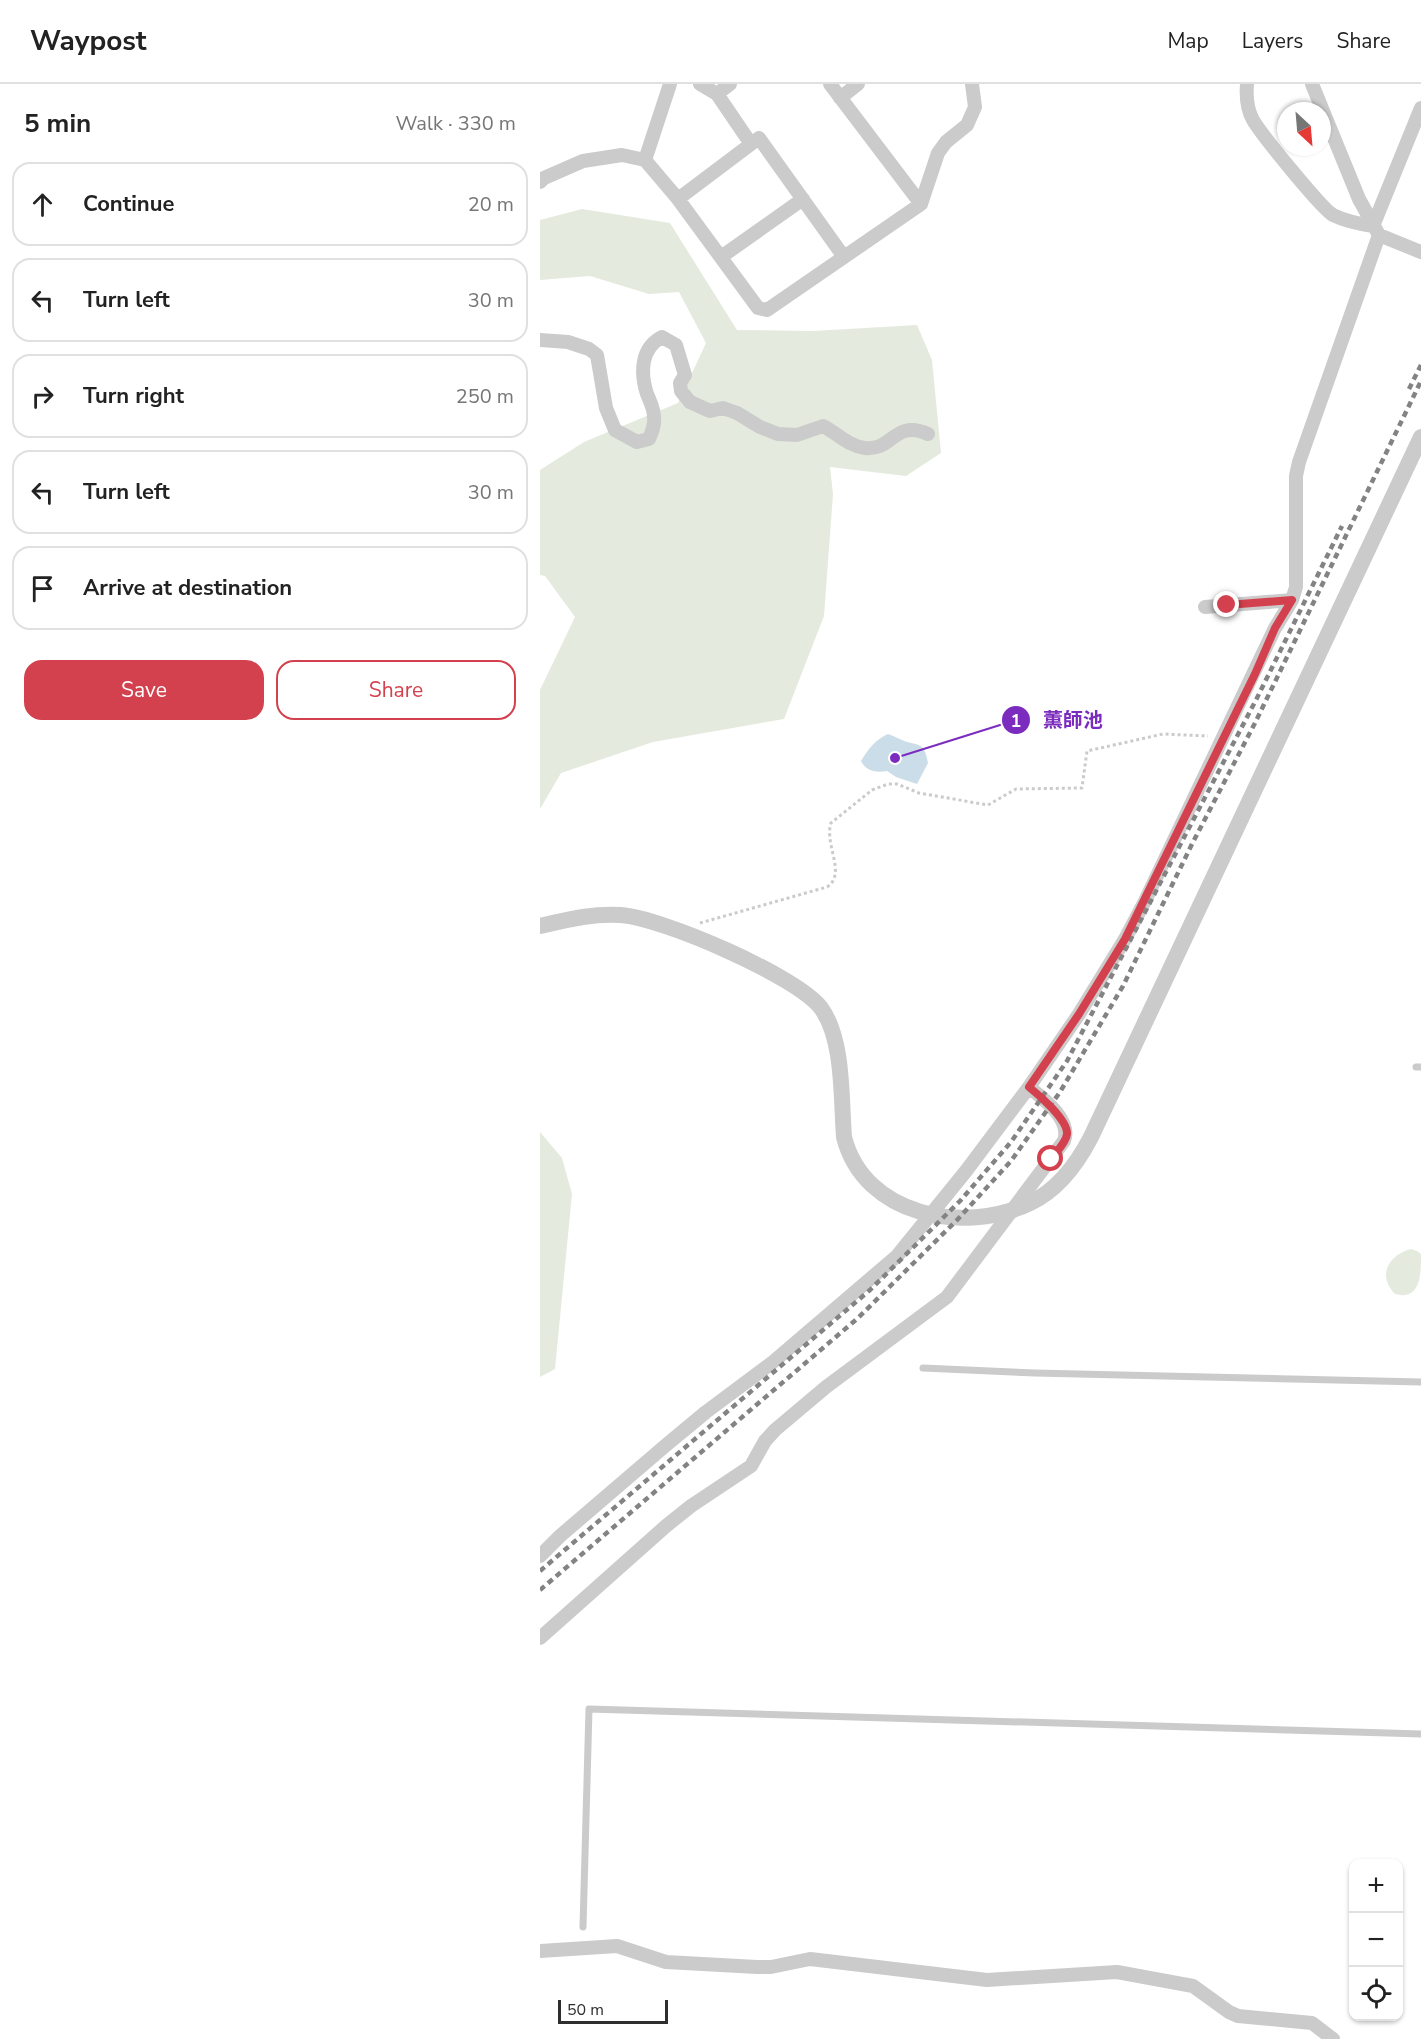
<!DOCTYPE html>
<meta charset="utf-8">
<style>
body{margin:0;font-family:"Nunito Sans","Noto Sans JP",sans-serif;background:#f2f2f2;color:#222}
.controls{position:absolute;right:18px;bottom:18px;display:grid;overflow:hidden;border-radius:12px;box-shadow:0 2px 4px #0004}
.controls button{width:54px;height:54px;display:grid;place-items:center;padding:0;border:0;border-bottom:2px solid #e0e0e0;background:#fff;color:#222;font:30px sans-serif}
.compass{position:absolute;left:737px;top:18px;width:54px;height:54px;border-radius:50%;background:#fff;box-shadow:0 2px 4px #0004;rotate:154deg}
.scale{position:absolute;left:18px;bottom:15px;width:110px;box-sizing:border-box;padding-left:6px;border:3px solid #2e2e2e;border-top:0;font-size:16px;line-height:21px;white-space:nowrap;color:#2e2e2e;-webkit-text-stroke:4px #fff;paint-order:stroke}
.stop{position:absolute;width:18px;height:18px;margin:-14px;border:4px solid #d4414e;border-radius:50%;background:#fff}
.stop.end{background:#d4414e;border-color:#fff;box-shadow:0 2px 6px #0008}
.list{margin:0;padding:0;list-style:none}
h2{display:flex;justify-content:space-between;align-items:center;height:78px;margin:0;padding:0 24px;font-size:26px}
h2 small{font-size:20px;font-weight:400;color:#767676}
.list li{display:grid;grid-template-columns:39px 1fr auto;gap:18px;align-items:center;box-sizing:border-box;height:84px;margin:0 12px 12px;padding:0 12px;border:2px solid #e0e0e0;border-radius:18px}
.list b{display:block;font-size:22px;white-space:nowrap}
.list em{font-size:20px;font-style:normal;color:#767676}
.actions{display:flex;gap:12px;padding:18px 24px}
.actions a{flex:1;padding:14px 0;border:2px solid #d4414e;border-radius:18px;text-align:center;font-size:21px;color:#d4414e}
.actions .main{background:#d4414e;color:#fff}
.icon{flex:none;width:33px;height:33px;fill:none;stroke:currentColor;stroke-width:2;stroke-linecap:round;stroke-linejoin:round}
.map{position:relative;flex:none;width:881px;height:1955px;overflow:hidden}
header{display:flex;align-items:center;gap:36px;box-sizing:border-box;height:84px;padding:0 30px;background:#fff;border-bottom:2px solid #e0e0e0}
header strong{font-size:28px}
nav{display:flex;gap:33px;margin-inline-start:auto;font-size:21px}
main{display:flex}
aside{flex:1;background:#fff}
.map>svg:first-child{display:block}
.green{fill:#e4eadd}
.water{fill:#cbdde8}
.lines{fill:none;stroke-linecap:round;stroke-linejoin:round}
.path{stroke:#cbcbcb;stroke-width:3;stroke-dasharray:3 3;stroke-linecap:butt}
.service{stroke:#cbcbcb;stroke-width:7}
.minor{stroke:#cbcbcb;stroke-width:14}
.tertiary{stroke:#cbcbcb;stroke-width:16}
.rail{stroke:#838383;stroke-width:4.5;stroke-dasharray:6 4.5;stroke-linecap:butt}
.route{stroke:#d4414e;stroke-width:8}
.leader{fill:none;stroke:#7b2cbf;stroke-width:2}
.callout-dot{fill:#7b2cbf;stroke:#fff;stroke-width:2}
.mark-label{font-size:18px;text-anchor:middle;font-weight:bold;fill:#fff}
.callout-label{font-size:20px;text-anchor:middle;font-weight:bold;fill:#7b2cbf;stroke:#fff;stroke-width:6;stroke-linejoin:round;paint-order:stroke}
</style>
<header>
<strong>Waypost</strong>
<nav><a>Map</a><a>Layers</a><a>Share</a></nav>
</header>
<main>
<aside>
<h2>5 min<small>Walk · 330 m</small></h2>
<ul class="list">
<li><svg class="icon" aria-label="ahead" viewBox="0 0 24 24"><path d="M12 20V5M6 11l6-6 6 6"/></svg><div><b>Continue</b></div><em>20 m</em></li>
<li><svg class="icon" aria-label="left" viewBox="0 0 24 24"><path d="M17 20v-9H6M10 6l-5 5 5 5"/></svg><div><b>Turn left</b></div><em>30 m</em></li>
<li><svg class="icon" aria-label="right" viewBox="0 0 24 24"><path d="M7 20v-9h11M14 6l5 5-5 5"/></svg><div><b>Turn right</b></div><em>250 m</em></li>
<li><svg class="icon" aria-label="left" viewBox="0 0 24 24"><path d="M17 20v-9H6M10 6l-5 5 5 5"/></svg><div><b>Turn left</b></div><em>30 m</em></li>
<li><svg class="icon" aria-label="arrive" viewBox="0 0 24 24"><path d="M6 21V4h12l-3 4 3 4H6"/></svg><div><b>Arrive at destination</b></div></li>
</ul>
<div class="actions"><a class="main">Save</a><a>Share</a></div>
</aside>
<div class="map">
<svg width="881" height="1955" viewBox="0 0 881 1955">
<rect width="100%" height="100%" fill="#fff"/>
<path class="green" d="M 42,125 L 130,139 L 197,246 L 273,247 L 377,241 L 392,276 L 401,369 L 366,392 L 290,383 L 293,410 L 284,532 L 244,635 L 113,658 L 21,689 L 0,725 L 0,606 L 35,533 L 5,492 L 0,491 L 0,386 L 44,358 L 138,319 L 166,259 L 139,208 L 109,210 L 50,192 L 0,196 L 0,136 Z
M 0,1048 L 22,1074 L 32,1110 L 15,1285 L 0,1293 Z
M 871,1165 L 877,1167 L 881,1170 C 881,1190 881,1217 855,1210 C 837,1192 848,1171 871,1165 Z"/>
<path class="water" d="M 348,650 C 354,652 357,654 362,656 C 378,663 384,656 388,679 L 377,700 L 356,693 L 347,687 C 336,689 326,687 321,677 C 329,664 335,656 348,650 Z"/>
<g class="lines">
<path class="path" d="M 160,839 L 287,803 C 307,790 284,761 291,739 L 332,706 L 348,700 L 357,700 L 379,709 L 448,721 L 476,705 L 542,704 L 547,667 L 623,650 L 668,652"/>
<path class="service" d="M 876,983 L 881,983
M 383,1284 L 495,1289 L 881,1298
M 43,1843 L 49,1625 L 881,1650"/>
<path class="minor" d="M 160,0 L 177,10 L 211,60
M 290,0 L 381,120
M 707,0 C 706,12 707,25 713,36 C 721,50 782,125 793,131 C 805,137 820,140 833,142
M 772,0 L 819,115 L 839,151 L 881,168
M 177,10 L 190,0
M 300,14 L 318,0
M 105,76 L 130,0
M 0,98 L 4,94 L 43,77 L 82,71 L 105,76 L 138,115 L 218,224 L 227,226 L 381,120 L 398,69 L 406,58 L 427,41 L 435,23 L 432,0
M 138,115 L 219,54 L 304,173
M 833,142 L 881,24
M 181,173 L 263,115
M 0,256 L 28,258 L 49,265 L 57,271 L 66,324 L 75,346 L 97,358 L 109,355 C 112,348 115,341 114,333 C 114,325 110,317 107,310 C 100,288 101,264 122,253 L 136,261 L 145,291 L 140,299 L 141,307 L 150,318 L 170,327 L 183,324 L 197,329 L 220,343 L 238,350 L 257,351 L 283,342 C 297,349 308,362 325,364 C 353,367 354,335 388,350
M 665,523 L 752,516
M 0,1472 L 20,1452 L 125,1362 L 166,1328 L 233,1278 L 357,1172 L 426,1087 L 489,1003 L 539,930 L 585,855 L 605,817 L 735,544 L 752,516 L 756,503 L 756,392 L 759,378 L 839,151
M 0,1554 L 126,1442 L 151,1422 L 211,1382 L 225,1357 L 235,1346 L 286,1303 L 407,1213 L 524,1057 C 532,1036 504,1015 489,1003
M 0,1867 L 77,1862 L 126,1878 L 217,1883 L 231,1883 L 270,1875 L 447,1896 L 577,1888 L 653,1902 L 689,1928 L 698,1932 L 772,1939 L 793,1955"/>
<path class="tertiary" d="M 0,842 C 26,836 53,829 81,831 C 122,834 257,892 281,924 C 304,955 301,1016 304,1053 C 324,1132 424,1151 490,1119 C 518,1106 537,1080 551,1053 L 881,353"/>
<path class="rail" d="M 869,305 L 881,281
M 0,1487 L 330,1206 L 420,1117 L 471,1058 L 527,977 L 716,616 L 802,442
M 0,1506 L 318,1234 L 418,1135 L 471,1077 L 520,1008 L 583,902 L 652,760 L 715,639 L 881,297"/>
</g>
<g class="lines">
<path class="route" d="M 511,1075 C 516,1068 526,1059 527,1050 C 528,1036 499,1011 489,1003 L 539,930 L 585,855 L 715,590 L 735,544 L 752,516 L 687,521"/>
</g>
<path class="leader" d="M355 674L476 636"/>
<g class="callout-dot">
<circle cx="355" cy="674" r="6"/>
<circle cx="476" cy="636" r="15"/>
</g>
<g class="mark-label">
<text x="476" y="643">1</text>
</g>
<g class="callout-label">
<text x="533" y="643">薫師池</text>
</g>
</svg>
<div class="controls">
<button>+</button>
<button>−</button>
<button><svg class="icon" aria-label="locate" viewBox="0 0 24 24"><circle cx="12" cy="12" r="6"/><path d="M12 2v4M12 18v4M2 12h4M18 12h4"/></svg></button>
</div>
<svg class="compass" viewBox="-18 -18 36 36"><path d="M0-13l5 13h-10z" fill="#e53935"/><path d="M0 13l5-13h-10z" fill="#767676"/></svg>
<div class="scale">50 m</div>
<div class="stop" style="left:511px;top:1075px"></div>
<div class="stop end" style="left:687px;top:521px"></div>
</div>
</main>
